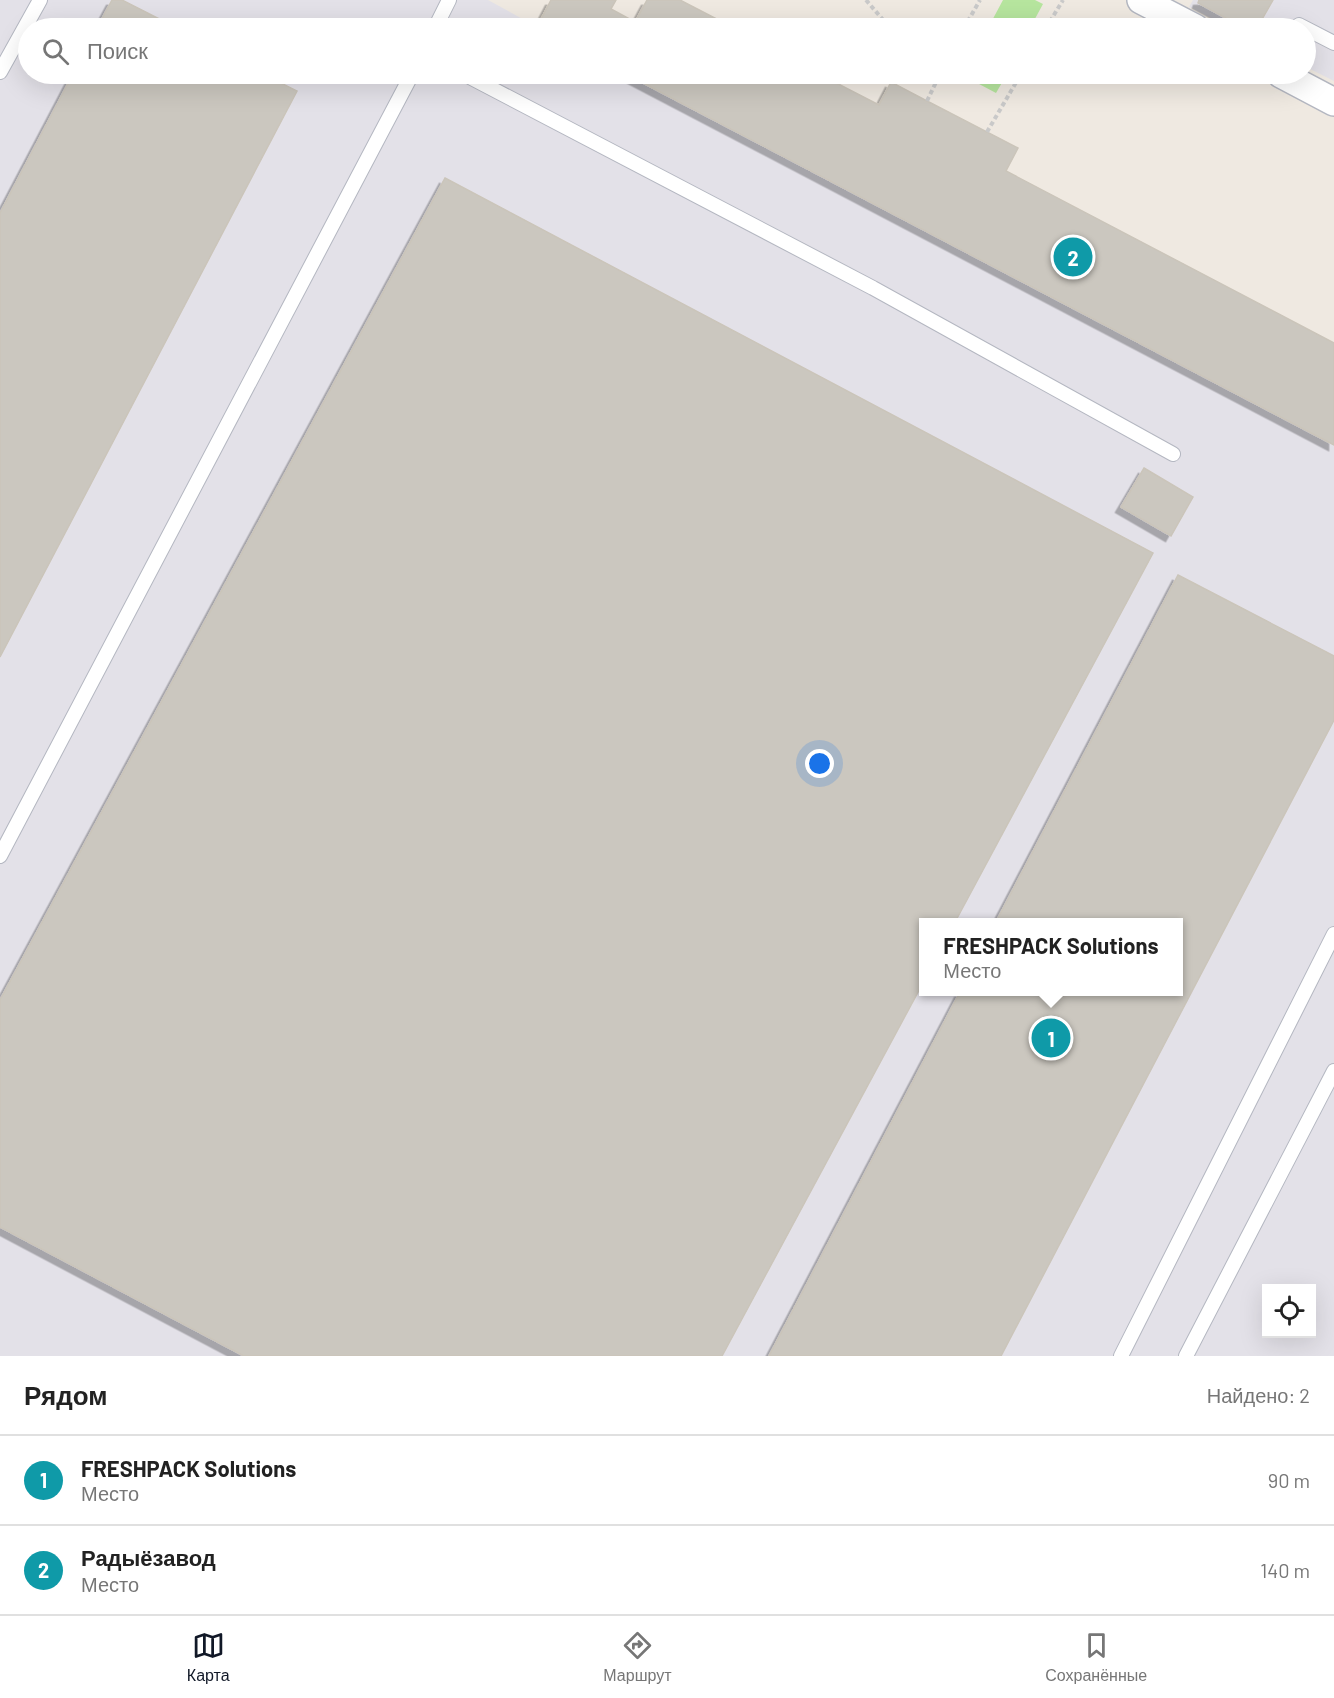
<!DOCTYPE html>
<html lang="ru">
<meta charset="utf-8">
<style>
body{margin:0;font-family:Barlow,sans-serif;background:#f6f6f6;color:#222}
.controls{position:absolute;right:18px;bottom:18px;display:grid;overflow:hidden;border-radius:0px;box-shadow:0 6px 24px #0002}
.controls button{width:54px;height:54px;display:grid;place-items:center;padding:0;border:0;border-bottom:2px solid #e0e0e0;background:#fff;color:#222;font:30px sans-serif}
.you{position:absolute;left:820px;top:764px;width:21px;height:21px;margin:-15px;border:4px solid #fff;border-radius:50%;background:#1a73e8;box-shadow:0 0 0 9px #1a73e833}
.badge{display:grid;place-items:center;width:39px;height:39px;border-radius:50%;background:#111827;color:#fff;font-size:20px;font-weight:700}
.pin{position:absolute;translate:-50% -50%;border:3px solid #fff;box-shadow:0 2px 6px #0006}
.popup{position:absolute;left:919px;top:918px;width:264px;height:78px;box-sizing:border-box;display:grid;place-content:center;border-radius:0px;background:#fff;filter:drop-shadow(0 2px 4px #0005);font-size:20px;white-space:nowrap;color:#767676}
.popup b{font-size:22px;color:#222}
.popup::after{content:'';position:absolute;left:50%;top:100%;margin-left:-12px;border:12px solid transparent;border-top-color:#fff}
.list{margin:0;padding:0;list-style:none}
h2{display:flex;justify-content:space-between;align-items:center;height:78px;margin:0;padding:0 24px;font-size:26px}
h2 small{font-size:20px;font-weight:400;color:#767676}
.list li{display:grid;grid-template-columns:39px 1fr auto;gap:18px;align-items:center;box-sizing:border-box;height:90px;padding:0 24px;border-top:2px solid #e0e0e0}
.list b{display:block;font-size:22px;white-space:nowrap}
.list p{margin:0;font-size:20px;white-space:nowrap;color:#767676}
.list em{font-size:20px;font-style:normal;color:#767676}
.icon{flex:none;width:33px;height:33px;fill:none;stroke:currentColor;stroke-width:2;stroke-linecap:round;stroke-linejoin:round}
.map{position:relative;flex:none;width:1334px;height:1356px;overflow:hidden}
.search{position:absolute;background:#fff;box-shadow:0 6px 24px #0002;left:18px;right:18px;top:18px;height:66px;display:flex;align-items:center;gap:15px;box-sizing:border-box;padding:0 21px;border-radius:33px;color:#767676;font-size:22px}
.sheet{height:258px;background:#fff}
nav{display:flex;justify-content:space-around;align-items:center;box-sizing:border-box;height:84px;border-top:2px solid #e0e0e0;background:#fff;font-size:16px;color:#767676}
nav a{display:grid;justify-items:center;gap:3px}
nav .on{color:#111827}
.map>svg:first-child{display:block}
.industrial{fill:#e3e1e8;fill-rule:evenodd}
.green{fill:#b6e59e}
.building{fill:#cbc7bf;stroke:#cbc5ba;stroke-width:1.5;filter:url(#shadow)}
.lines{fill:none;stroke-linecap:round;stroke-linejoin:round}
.lane-casing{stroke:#b4b7c1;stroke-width:16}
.street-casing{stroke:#b4b7c1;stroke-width:30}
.path{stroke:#c9c9c9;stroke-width:4;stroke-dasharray:4.5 3;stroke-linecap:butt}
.lane{stroke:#fff;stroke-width:14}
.street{stroke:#fff;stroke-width:27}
</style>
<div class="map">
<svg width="1334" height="1356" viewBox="0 0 1334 1356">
<defs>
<filter id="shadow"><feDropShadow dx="-5.5" dy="5.5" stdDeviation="0" flood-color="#0004"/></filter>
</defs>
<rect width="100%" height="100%" fill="#efe9e1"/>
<path class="industrial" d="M 0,0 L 488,0 L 537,27 L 551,0 L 616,0 L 611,10 L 635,22 L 647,0 L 680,0 L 734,28 L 28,28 L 28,74 L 819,74 L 879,105 L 891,82 L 1018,148 L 1006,171 L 1334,343 L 1334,1356 L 0,1356 ZM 924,922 L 1178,922 L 1178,992 L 924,992 ZM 1266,1288 L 1312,1288 L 1312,1334 L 1266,1334 Z
M 1193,0 L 1334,0 L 1334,81 L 1306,67 L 1306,28 L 1231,28 L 1189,7 Z"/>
<path class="green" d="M 1003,0 L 1035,0 L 1043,4 L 1030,28 L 988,28 Z
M 965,74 L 1007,74 L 996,93 L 964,76 Z"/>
<path class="building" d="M 112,0 L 122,0 L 177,28 L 97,28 Z
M 551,0 L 616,0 L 611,9 L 635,22 L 647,0 L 680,0 L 734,28 L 540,28 L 537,27 Z
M 1199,0 L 1273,0 L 1257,28 L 1244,28 L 1198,3 Z
M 73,74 L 263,74 L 297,91 L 0,657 L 0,213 Z
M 626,74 L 819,74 L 879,105 L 891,82 L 927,101 L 1018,148 L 1006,171 L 1334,343 L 1334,445 Z
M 445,178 L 1153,553 L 955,922 L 924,922 L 924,981 L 722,1356 L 244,1356 L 0,1227 L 0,1000 Z
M 1144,468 L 1193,497 L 1171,536 L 1121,507 Z
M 1178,575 L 1334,656 L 1334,720 L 1001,1356 L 769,1356 L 960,992 L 1178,992 L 1178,922 L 996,922 Z"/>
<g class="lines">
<g class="lane-casing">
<path id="lane" d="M 1299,25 L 1334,43
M 435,28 L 449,0
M 0,72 L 40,0
M 464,74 L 873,288 L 1173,454
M 0,856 L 412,74
M 1121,1356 L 1334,934
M 1186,1356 L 1334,1071"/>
</g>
<g class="street-casing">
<path id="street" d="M 1141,0 L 1195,28
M 1281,74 L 1334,102"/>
</g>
<path class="path" d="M 866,0 L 890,28
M 964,28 L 980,0
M 1046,28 L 1063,0
M 927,74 L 935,82
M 927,101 L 940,74
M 987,132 L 1021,74"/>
<use href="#lane" class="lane"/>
<use href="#street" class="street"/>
</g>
</svg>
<div class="controls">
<button><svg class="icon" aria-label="locate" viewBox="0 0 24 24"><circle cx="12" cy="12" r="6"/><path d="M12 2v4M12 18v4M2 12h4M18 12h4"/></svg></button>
</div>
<div class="you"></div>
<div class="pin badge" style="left:1051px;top:1038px;background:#0f9aa8">1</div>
<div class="popup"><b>FRESHPACK Solutions</b>Место</div>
<div class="pin badge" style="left:1073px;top:257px;background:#0f9aa8">2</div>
<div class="search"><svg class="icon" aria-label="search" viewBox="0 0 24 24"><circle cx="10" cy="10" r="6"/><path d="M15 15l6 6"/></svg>Поиск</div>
</div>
<section class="sheet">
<h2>Рядом<small>Найдено: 2</small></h2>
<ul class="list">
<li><span class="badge" style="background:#0f9aa8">1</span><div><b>FRESHPACK Solutions</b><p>Место</p></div><em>90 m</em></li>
<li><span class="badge" style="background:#0f9aa8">2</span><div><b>Радыёзавод</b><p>Место</p></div><em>140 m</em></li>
</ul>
</section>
<nav>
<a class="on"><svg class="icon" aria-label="map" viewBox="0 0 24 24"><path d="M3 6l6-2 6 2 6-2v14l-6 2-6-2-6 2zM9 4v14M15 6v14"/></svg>Карта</a>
<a><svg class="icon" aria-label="directions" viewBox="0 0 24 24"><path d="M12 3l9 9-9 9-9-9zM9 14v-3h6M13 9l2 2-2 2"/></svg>Маршрут</a>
<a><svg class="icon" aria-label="saved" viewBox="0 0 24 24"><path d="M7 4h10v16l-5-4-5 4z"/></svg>Сохранённые</a>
</nav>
